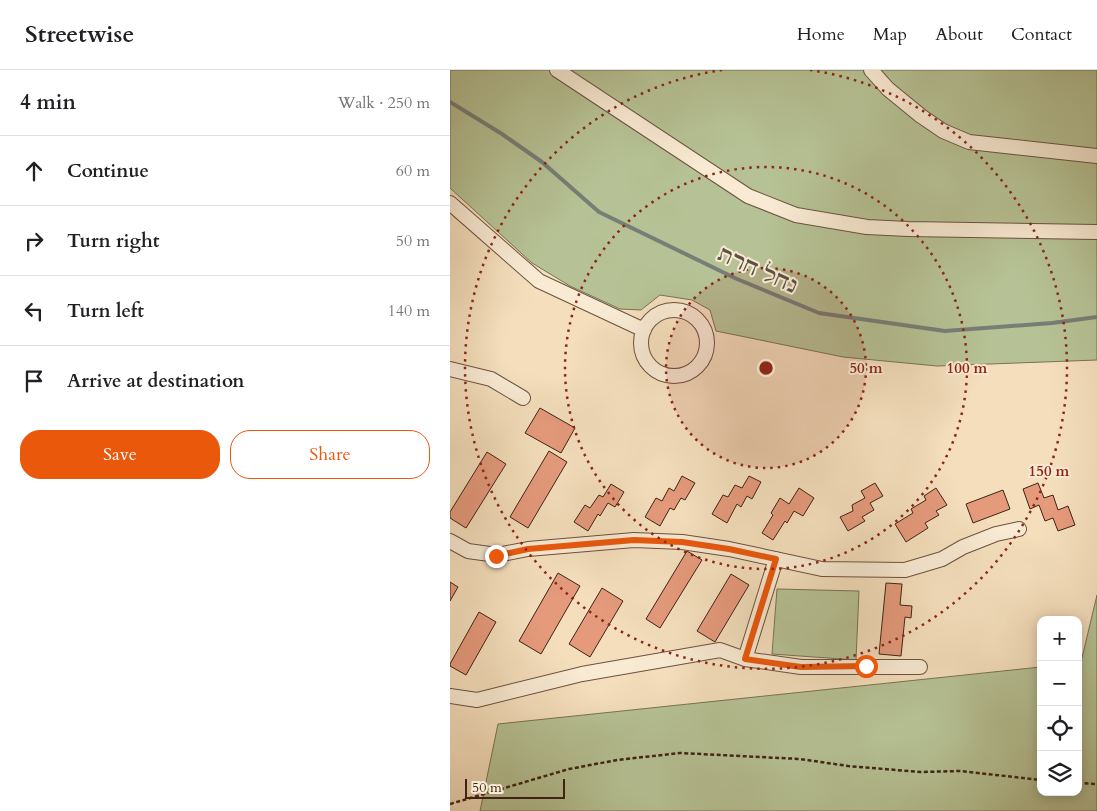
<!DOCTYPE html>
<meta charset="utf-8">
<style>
body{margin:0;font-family:Cardo,"Frank Ruhl Libre",serif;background:#f2f2f2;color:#202124}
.controls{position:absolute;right:15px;bottom:15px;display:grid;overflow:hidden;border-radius:10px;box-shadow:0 2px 12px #0003}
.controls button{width:45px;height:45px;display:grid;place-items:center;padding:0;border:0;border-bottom:1px solid #e0e0e0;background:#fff;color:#202124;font:25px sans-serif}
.scale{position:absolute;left:15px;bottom:12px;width:100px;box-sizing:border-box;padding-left:5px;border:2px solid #3f2315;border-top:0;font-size:14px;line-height:18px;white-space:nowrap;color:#3f2315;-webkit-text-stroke:4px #f8ead3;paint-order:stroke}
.stop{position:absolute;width:15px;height:15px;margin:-11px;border:4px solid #ea580c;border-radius:50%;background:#fff}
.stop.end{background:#ea580c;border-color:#fff;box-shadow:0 1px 5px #0008}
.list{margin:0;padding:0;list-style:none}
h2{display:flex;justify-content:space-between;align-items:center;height:65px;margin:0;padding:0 20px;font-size:21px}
h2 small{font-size:16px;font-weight:400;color:#757577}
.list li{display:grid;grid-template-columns:32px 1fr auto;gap:15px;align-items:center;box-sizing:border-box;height:70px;padding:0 20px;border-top:1px solid #e0e0e0}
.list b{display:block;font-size:19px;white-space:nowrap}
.list em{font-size:16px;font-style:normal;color:#757577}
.actions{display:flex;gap:10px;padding:15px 20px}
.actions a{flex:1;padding:11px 0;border:1px solid #ea580c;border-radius:20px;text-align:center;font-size:18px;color:#ea580c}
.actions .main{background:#ea580c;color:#fff}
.icon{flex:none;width:28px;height:28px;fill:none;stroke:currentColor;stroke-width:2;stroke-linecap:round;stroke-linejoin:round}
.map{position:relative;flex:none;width:647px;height:741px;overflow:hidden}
header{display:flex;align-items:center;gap:30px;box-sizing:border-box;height:70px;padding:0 25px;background:#fff;border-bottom:1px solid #e0e0e0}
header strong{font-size:24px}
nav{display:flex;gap:28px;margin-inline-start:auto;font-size:18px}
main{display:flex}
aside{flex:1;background:#fff}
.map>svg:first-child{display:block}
.green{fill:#b6c295;stroke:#7a7255}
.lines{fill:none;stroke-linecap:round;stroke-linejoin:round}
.stream{stroke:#777e76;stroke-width:4}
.building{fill:#e59a7c;stroke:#3f2315}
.street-casing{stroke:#6c523f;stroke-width:16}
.path{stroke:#3f2315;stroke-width:2.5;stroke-dasharray:4 2.5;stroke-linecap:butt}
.street{stroke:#f8ead3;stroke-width:14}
.route{stroke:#ea580c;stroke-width:6}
.ring{fill:none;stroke:#8f2418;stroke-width:2.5;stroke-dasharray:2.5 5}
.labels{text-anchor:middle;stroke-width:4;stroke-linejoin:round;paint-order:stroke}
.water-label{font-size:22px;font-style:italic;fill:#5b5146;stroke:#f8ead3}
.centre{fill:#8f2418;stroke:#f8ead3;stroke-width:2.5}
.ring-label{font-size:15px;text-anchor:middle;font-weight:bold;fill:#8f2418;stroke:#f8ead3;stroke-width:4;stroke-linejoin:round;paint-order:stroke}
</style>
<header>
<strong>Streetwise</strong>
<nav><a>Home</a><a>Map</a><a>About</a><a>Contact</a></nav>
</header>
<main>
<aside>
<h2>4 min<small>Walk · 250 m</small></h2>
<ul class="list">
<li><svg class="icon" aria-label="ahead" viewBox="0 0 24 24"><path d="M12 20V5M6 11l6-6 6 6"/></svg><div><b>Continue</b></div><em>60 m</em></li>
<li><svg class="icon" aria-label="right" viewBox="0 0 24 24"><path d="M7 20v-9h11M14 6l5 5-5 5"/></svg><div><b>Turn right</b></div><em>50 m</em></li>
<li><svg class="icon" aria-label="left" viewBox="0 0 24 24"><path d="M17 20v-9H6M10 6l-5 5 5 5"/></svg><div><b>Turn left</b></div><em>140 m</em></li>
<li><svg class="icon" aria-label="arrive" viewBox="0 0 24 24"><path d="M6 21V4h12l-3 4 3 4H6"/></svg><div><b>Arrive at destination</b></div></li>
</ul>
<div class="actions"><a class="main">Save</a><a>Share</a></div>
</aside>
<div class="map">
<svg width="647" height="741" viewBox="0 0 647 741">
<rect width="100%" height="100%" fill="#f4debc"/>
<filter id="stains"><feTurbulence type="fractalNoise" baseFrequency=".004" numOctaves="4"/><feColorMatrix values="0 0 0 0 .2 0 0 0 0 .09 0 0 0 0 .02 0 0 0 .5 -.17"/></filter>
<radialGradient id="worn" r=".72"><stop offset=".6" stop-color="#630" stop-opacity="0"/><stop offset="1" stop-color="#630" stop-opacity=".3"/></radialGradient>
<path class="green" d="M 0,0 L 647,0 L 647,290 L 487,296 L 393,287 L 266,261 L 260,240 L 242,230 L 210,225 L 191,240 L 170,239 L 120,216 L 82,193 L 0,118 Z
M 327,519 L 409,521 L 406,590 L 322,584 Z
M 647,525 L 647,741 L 30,741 L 48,654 L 591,597 L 591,722 L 628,722 L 628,593 L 631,592 Z"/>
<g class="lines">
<path class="stream" d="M 0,32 L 52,64 L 92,92 L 149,142 L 287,209 L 369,243 L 495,261 L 602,253 L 647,247"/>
</g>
<path class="building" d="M 90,338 L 125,358 L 111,383 L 75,363 Z
M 99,381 L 117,392 L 78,458 L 60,447 Z
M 37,382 L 56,394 L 16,458 L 0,448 L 0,442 Z
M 232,406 L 245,413 L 235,430 L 231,428 L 224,440 L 220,438 L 210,456 L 195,447 L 206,428 L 212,431 L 219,418 L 224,421 Z
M 299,406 L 311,412 L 302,429 L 297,426 L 291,437 L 287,434 L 277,453 L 262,444 L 273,425 L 278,427 L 285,415 L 292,418 Z
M 425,413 L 433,426 L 420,433 L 424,440 L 412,447 L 415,451 L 398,461 L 390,447 L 403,441 L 402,435 L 415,428 L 411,421 Z
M 588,413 L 594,428 L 603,425 L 608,440 L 618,436 L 625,455 L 608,461 L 603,448 L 595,451 L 589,435 L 580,439 L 573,419 Z
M 161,414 L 174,422 L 165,437 L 158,433 L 150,446 L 148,444 L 138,461 L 124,452 L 135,435 L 140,438 L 149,425 L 153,427 Z
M 349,418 L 364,428 L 353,446 L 344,441 L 337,453 L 335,451 L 323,470 L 312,463 L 323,445 L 321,443 L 330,428 L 339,434 Z
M 486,418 L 497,435 L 486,441 L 489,445 L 475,453 L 478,458 L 456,472 L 445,454 L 463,443 L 461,439 L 476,430 L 474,426 Z
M 553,420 L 560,439 L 523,453 L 516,434 Z
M 237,481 L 252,490 L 210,558 L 196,549 Z
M 108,503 L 130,516 L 91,584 L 69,571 Z
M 281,504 L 299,515 L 265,572 L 247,561 Z
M 0,512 L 8,517 L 0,531 Z
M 436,513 L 452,514 L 450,535 L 462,536 L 461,548 L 455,547 L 451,586 L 429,584 Z
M 152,518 L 173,531 L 140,587 L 119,574 Z
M 29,542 L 46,552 L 16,605 L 0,596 L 0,594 Z"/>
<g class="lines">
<g class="street-casing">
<path id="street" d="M 107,0 L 298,126 L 346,145 L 417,157 L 458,159 L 647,162
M 421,0 L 438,19 L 471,46 L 493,61 L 519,72 L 647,86
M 0,133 L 89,211 L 194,260
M191 273a33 33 0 1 1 66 0a33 33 0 1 1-66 0Z
M 0,299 L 41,309 L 73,328
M 0,471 L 18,481 L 47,485 L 78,479 L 184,470 L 232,472 L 279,479 L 372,499 L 455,500 L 492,489 L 513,477 L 546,464 L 569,459
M 295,589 L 326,489
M 0,626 L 27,630 L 132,604 L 270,580 L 295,589 L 351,597 L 470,597"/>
</g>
<path class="path" d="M 628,713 L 647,714
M 0,734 L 119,699 L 167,690 L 230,683 L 350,689 L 398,696 L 470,702 L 510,701 L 591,710"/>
<use href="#street" class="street"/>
</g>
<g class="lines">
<path class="route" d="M 46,486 L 78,479 L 184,470 L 232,472 L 279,479 L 326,489 L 295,589 L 351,597 L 416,596"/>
</g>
<circle cx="316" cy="298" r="100" fill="#8f2418" fill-opacity=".12"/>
<g class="ring">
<circle cx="316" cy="298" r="100"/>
<circle cx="316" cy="298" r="201"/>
<path d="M360 0A301 301 0 1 1 272 0"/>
</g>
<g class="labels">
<g class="water-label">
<text transform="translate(308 199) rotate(24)" y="8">נחל חרת</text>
</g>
</g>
<circle cx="316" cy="298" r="8" class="centre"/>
<g class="ring-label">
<text x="416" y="303">50 m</text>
<text x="517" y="303">100 m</text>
<text x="599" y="406">150 m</text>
</g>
<rect width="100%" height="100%" filter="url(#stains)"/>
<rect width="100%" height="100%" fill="url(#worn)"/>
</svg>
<div class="controls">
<button>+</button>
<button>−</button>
<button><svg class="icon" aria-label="locate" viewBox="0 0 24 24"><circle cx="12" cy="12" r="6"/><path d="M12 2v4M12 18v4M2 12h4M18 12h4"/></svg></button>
<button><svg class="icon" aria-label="layers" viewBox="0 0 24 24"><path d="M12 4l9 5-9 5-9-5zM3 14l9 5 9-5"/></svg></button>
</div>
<div class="scale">50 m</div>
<div class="stop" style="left:416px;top:596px"></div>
<div class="stop end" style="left:46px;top:486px"></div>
</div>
</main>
